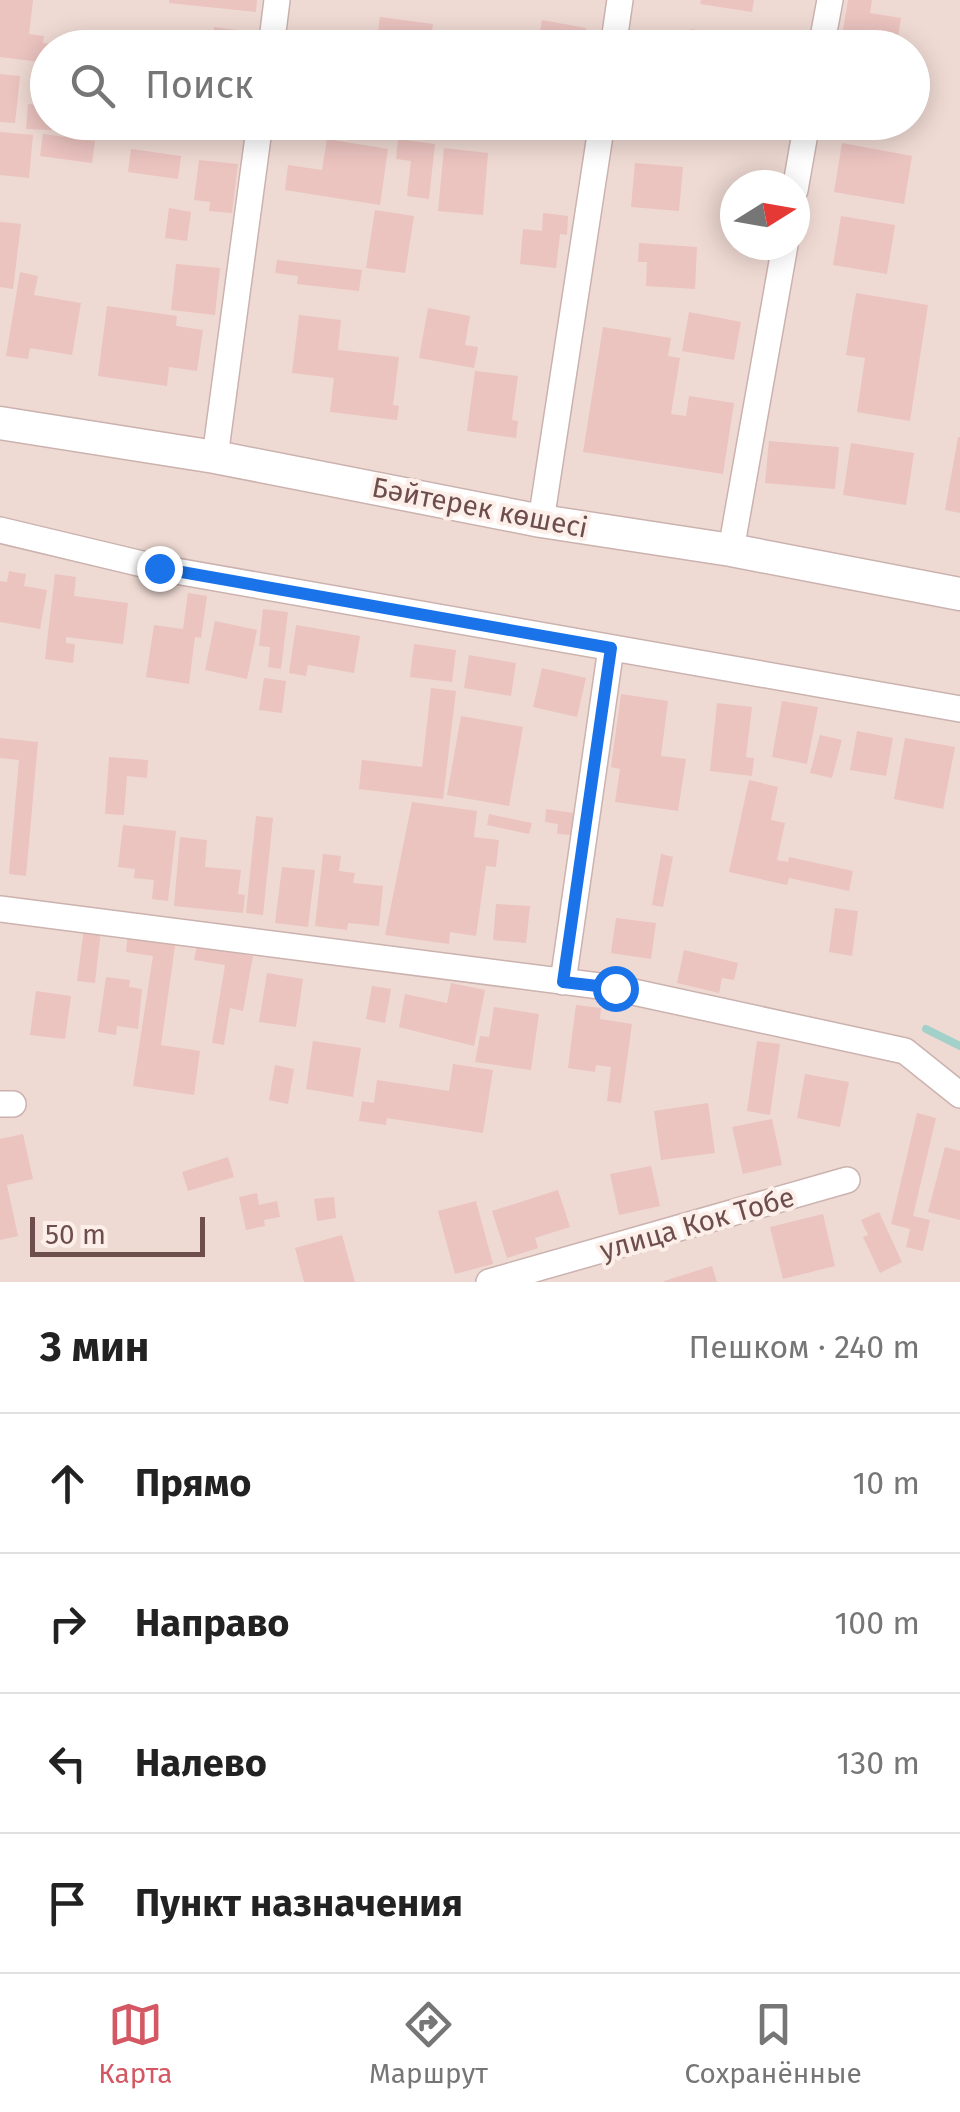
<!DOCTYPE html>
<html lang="ru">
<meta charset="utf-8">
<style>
body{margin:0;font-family:"Fira Sans",sans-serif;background:#f6f6f6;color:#222}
.compass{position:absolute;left:720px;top:170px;width:90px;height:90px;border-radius:50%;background:#fff;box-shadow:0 5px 25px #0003;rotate:79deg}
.scale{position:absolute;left:30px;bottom:25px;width:175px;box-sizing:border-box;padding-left:10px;border:5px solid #6e4e4d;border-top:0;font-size:28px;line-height:35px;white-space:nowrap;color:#6e4e4d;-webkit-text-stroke:8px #fcefe9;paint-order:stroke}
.stop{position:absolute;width:30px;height:30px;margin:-22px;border:8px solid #1a73e8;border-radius:50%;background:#fff}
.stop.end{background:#1a73e8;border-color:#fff;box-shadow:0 2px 10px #0008}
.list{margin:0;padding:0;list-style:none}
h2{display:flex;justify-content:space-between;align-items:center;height:130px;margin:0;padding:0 40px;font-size:42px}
h2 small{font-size:32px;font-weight:400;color:#767676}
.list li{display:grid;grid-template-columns:65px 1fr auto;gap:30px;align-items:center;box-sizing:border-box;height:140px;padding:0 40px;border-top:2px solid #e0e0e0}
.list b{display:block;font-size:38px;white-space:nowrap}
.list em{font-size:32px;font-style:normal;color:#767676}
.icon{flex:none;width:55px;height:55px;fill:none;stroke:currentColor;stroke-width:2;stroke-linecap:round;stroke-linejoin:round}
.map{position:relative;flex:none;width:960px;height:1282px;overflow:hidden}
.search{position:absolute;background:#fff;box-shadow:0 5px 25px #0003;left:30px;right:30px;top:30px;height:110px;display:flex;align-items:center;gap:25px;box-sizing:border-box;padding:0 35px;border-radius:55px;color:#767676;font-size:38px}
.sheet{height:690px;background:#fff}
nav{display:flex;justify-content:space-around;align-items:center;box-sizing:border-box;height:140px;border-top:2px solid #e0e0e0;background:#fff;font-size:28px;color:#767676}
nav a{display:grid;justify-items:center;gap:5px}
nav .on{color:#d45863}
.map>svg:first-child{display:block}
.residential{fill:#efdad3;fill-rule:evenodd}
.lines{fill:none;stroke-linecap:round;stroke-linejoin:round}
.stream{stroke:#a3d0c9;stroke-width:8}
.building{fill:#ebc3bf}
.minor-casing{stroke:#cbb2af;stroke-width:28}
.tertiary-casing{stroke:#cbb2af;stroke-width:35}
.minor{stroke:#fff;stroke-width:25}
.tertiary{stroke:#fff;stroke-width:32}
.route{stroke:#1a73e8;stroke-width:12}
.labels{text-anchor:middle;stroke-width:8;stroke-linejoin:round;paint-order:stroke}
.street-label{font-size:28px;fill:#6e4e4d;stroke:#fcefe9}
</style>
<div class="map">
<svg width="960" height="1282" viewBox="0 0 960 1282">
<rect width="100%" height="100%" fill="#f9eae4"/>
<path class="residential" d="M 0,0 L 960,0 L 960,1282 L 0,1282 ZM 48,48 L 912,48 L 912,122 L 48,122 ZM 735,185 L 795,185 L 795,245 L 735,245 Z"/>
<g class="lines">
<path class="stream" d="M 926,1029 L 960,1046"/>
</g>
<path class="building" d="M 0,0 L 33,0 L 29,34 L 44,36 L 43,43 L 61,45 L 48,48 L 48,63 L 0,57 Z
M 169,0 L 257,0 L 256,12 L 169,3 Z
M 701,0 L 754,0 L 752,12 L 700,4 Z
M 848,0 L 872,0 L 870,13 L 901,18 L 896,48 L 840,48 Z
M 380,17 L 433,24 L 430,48 L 376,48 Z
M 542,20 L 586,28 L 583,48 L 537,48 Z
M 214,27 L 254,32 L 252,48 L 212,48 Z
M 691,29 L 742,38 L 740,48 L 688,48 Z
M 0,74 L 20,76 L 15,123 L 0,122 Z
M 28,104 L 48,106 L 48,122 L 53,122 L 52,130 L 26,129 Z
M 184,122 L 226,122 L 224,136 L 183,130 Z
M 374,122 L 422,122 L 420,136 L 373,129 Z
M 629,122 L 696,122 L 694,140 L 628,131 Z
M 0,132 L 33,135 L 29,178 L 0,175 Z
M 43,134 L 95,141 L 92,163 L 40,156 Z
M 327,139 L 388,149 L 380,205 L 285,190 L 288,165 L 322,170 Z
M 398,139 L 435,144 L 429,199 L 407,196 L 411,161 L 396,159 Z
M 842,143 L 912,156 L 904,204 L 834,192 Z
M 444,148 L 488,153 L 483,215 L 438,211 Z
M 131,149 L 181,156 L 178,179 L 128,172 Z
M 199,160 L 238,164 L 232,213 L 209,211 L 210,202 L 194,200 Z
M 635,163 L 683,167 L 679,211 L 631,207 Z
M 169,208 L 191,212 L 187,241 L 165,238 Z
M 375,210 L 414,216 L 405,273 L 366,268 Z
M 543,213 L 568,216 L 567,235 L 560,234 L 556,268 L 520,264 L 523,229 L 542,231 Z
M 841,216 L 895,225 L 887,274 L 833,265 Z
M 0,222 L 21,224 L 13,289 L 0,287 Z
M 639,243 L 697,247 L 695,289 L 646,286 L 647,262 L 638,262 Z
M 277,260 L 362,270 L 359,291 L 297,284 L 298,276 L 275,273 Z
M 176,264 L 220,268 L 215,315 L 171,310 Z
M 20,272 L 38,276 L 34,295 L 81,303 L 72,355 L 30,348 L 28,359 L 6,356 Z
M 856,293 L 928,305 L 910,421 L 857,412 L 865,358 L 846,355 Z
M 107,306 L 177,316 L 176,326 L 203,330 L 197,371 L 169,367 L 167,386 L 98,376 Z
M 428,308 L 470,316 L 465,345 L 478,347 L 474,368 L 419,358 Z
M 689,312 L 741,322 L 734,360 L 682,351 Z
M 299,315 L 341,320 L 338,350 L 399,357 L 393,405 L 399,406 L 397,420 L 330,412 L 334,378 L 292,373 Z
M 603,327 L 671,338 L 668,356 L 680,358 L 671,414 L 686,416 L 689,396 L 734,403 L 723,474 L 583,452 Z
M 475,371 L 518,376 L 512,420 L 518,421 L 516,438 L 467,431 Z
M 958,437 L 960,437 L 960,513 L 945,510 Z
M 769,441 L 839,447 L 835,489 L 765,483 Z
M 851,443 L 914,453 L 906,505 L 843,495 Z
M 9,571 L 26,574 L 24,586 L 47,590 L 40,629 L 0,622 L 0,581 L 7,582 Z
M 55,574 L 76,577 L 74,596 L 128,603 L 123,644 L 66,637 L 66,643 L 75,644 L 73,663 L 45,659 Z
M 188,593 L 207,596 L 201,638 L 195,637 L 189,684 L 146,677 L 154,625 L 183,629 Z
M 263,609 L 288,612 L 281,669 L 268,667 L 270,647 L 259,646 Z
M 215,621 L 257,630 L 247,679 L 205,670 Z
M 296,625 L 360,636 L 354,673 L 308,665 L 306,676 L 289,673 Z
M 414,644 L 456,650 L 452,682 L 410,677 Z
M 469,655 L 516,663 L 511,696 L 464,688 Z
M 542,668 L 586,678 L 577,717 L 533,707 Z
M 264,678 L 286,681 L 282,713 L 259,710 Z
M 431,688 L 456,691 L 443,799 L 359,789 L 362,760 L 422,767 Z
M 621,694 L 668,701 L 661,756 L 686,759 L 678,811 L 615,802 L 620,769 L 611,767 Z
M 782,701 L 818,707 L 807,764 L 772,757 Z
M 717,703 L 752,707 L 746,757 L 754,758 L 752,776 L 710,771 Z
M 461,716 L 523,727 L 509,806 L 447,795 Z
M 857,731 L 893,738 L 886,776 L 850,770 Z
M 820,735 L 842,740 L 832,778 L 810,773 Z
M 0,738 L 38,742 L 26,876 L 9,874 L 19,760 L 0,758 Z
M 905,738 L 955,747 L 943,809 L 894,799 Z
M 109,757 L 148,760 L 147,778 L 127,776 L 124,815 L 105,814 Z
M 749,780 L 778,787 L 771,820 L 785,823 L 777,860 L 788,862 L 789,857 L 853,871 L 849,891 L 789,878 L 787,885 L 729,872 Z
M 412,802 L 477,811 L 474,837 L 499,840 L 496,867 L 486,866 L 476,936 L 450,932 L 449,944 L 385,935 Z
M 546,809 L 574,813 L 571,835 L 557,834 L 558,824 L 545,822 Z
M 489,814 L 532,823 L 529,834 L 487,825 Z
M 256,816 L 273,818 L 263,915 L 246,913 Z
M 123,825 L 176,831 L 168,901 L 152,899 L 154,880 L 134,878 L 135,869 L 118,867 Z
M 180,837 L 207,840 L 205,867 L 241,870 L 238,894 L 245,895 L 243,913 L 174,906 Z
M 323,854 L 341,856 L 339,871 L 355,873 L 353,883 L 383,886 L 379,926 L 348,923 L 347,930 L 315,926 Z
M 661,854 L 673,857 L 663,907 L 652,905 Z
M 282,867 L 315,870 L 308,927 L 275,923 Z
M 496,904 L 530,906 L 526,943 L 493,940 Z
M 835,908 L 858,911 L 852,956 L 829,952 Z
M 616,918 L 656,923 L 651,959 L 611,953 Z
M 84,928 L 101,930 L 95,983 L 77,981 Z
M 128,932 L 176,939 L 161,1045 L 200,1051 L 194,1095 L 133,1086 L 153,956 L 126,952 Z
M 197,946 L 253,956 L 243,1011 L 230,1008 L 224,1045 L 212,1043 L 225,965 L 194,960 Z
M 684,950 L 738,963 L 734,980 L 722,978 L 719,993 L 677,983 Z
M 267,973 L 303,979 L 296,1027 L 259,1022 Z
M 106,977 L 130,980 L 129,987 L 142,989 L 138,1029 L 117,1026 L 116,1035 L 98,1032 Z
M 451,983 L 485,990 L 474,1046 L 399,1027 L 405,994 L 447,1003 Z
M 372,986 L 391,989 L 385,1023 L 366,1019 Z
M 36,991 L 71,996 L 65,1039 L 30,1035 Z
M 576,1005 L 601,1008 L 600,1019 L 632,1024 L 621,1103 L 607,1101 L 611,1067 L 596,1065 L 595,1072 L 568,1068 Z
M 494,1007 L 539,1014 L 531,1070 L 475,1062 L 480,1036 L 489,1037 Z
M 313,1041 L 361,1048 L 353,1097 L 306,1089 Z
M 757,1041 L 780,1044 L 770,1115 L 747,1111 Z
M 453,1064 L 493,1070 L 483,1133 L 387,1118 L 386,1125 L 359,1121 L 362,1101 L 374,1103 L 377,1080 L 449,1091 Z
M 275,1065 L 294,1069 L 288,1104 L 269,1100 Z
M 805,1074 L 849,1082 L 840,1127 L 797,1118 Z
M 708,1103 L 715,1153 L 661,1160 L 654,1111 Z
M 917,1113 L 936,1118 L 913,1216 L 930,1220 L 923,1251 L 906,1247 L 910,1229 L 891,1224 Z
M 772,1119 L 782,1165 L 743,1174 L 732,1127 Z
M 23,1134 L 33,1179 L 7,1185 L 18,1236 L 0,1240 L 0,1139 Z
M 945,1147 L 960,1151 L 960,1220 L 928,1212 Z
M 228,1157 L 234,1177 L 188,1191 L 182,1172 Z
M 651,1166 L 660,1206 L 619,1215 L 610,1174 Z
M 558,1190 L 570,1227 L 535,1238 L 538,1248 L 507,1258 L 492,1211 Z
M 257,1193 L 259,1205 L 277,1201 L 280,1217 L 264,1220 L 265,1226 L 246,1230 L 239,1197 Z
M 334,1197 L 336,1218 L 317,1221 L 314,1199 Z
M 476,1201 L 493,1264 L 455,1274 L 438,1211 Z
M 879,1212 L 902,1262 L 880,1273 L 863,1237 L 868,1235 L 861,1220 Z
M 823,1214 L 835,1266 L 783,1279 L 770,1227 Z
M 342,1235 L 355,1282 L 304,1282 L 295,1248 Z
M 712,1266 L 717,1282 L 664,1282 L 664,1281 Z"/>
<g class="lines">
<g class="minor-casing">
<path id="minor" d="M 271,48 L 277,0
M 613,48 L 620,0
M 821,48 L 830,0
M 795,190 L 807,122
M 215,457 L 260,122
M 541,521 L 602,122
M 0,530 L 159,568 L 960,709
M 731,550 L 785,245
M 0,909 L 615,988 L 905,1051 L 960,1095
M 563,982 L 611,648
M 0,1104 L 13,1104
M 489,1282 L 847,1180"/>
</g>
<g class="tertiary-casing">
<path id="tertiary" d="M 0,423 L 215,457 L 541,521 L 731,550 L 960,594"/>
</g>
<use href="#minor" class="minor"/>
<use href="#tertiary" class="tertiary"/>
</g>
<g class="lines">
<path class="route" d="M 159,568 L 611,648 L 563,982 L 615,988"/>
</g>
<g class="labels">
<g class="street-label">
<text transform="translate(480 507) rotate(11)" y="10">Бәйтерек көшесі</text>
<text transform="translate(697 1223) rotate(-16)" y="10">улица Кок Тобе</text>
</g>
</g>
</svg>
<svg class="compass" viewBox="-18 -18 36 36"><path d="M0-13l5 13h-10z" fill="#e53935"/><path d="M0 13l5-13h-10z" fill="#767676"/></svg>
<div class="scale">50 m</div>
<div class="stop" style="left:615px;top:988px"></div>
<div class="stop end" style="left:159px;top:568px"></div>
<div class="search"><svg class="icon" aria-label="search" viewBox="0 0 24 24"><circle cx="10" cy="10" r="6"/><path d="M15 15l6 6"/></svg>Поиск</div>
</div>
<section class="sheet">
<h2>3 мин<small>Пешком · 240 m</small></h2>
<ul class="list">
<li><svg class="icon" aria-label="ahead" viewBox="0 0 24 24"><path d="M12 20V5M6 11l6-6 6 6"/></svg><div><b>Прямо</b></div><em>10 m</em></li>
<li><svg class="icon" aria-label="right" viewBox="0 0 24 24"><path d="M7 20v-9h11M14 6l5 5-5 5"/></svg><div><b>Направо</b></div><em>100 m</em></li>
<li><svg class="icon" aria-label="left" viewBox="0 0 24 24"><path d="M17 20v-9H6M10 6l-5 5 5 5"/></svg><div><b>Налево</b></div><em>130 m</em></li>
<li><svg class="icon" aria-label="arrive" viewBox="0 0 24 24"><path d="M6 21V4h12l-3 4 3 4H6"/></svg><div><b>Пункт назначения</b></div></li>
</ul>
</section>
<nav>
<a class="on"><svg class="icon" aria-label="map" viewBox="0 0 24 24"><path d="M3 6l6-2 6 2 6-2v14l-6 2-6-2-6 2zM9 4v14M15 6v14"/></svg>Карта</a>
<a><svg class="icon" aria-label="directions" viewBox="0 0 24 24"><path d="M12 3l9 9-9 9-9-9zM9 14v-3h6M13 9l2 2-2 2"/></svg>Маршрут</a>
<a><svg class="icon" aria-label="saved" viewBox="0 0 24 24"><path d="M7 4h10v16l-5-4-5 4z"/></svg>Сохранённые</a>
</nav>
